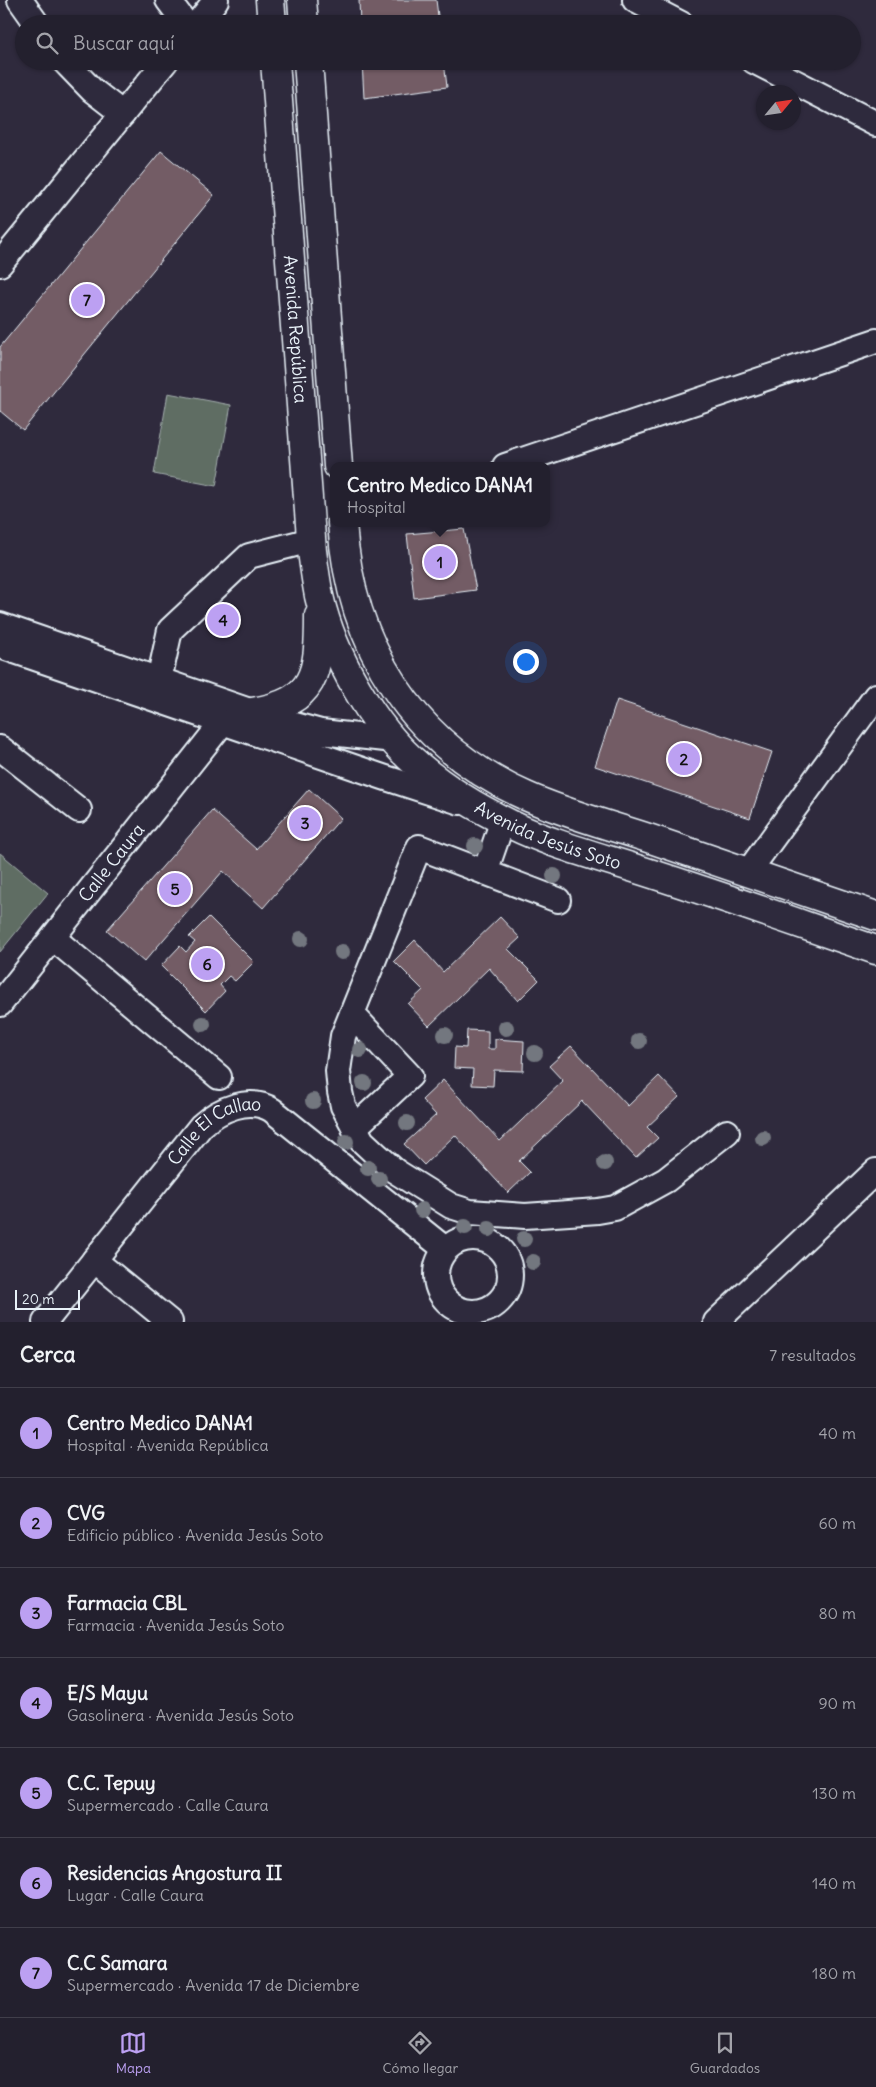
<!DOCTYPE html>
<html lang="es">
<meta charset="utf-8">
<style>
body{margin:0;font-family:Delius,sans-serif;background:#2b2836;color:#f1f3f6}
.compass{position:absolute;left:756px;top:85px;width:45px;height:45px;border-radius:50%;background:#23202e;box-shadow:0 1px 4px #0004;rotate:61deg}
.scale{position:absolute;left:15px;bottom:12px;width:65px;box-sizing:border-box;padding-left:5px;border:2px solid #e8f1f8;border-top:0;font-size:14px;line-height:18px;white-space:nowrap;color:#e8f1f8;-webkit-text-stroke:4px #2f2a3d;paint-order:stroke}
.you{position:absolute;left:525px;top:661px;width:18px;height:18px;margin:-12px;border:4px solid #fff;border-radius:50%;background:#1a73e8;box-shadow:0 0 0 8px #1a73e833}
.badge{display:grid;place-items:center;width:32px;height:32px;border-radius:50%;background:#bca0f2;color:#111;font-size:16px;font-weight:700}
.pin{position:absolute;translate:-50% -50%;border:2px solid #fff;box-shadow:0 1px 5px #0006}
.popup{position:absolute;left:330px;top:462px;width:220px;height:65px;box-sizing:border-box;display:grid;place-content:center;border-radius:10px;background:#23202e;filter:drop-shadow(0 1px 4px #0005);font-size:16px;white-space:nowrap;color:#a3a3aa}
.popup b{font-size:19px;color:#f1f3f6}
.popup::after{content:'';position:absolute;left:50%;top:100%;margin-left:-10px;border:10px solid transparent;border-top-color:#23202e}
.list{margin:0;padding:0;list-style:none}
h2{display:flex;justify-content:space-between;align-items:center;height:65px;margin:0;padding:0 20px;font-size:21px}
h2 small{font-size:16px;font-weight:400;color:#a3a3aa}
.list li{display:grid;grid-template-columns:32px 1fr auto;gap:15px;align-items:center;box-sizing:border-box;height:90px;padding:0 20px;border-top:1px solid #403e4a}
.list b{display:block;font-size:19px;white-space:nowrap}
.list p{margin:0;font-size:16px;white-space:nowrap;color:#a3a3aa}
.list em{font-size:16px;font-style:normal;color:#a3a3aa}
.icon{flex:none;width:28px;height:28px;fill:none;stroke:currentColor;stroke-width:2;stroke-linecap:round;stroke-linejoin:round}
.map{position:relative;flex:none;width:876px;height:1322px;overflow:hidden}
.search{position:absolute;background:#23202e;box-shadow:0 1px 4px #0004;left:15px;right:15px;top:15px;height:55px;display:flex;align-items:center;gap:12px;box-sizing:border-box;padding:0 18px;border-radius:28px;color:#a3a3aa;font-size:19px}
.sheet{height:695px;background:#23202e}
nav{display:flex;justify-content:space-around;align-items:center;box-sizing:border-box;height:70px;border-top:1px solid #403e4a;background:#23202e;font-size:14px;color:#a3a3aa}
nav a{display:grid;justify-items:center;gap:2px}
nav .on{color:#bca0f2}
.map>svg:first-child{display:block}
.green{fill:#5f6d63;stroke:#a4afae}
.building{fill:#735b65;stroke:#e8f1f8}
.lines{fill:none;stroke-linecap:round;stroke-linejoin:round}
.minor-casing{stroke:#e8f1f8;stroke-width:28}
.major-casing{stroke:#e8f1f8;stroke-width:31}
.minor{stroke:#2f2a3d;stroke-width:24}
.major{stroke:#2f2a3d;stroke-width:28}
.tree{fill:#73777f}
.labels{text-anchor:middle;stroke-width:4;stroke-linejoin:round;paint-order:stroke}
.street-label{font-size:18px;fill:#e8f1f8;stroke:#2f2a3d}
</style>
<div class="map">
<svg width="876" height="1322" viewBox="0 0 876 1322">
<rect width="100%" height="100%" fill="#2f2a3d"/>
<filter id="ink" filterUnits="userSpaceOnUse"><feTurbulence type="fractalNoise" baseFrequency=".02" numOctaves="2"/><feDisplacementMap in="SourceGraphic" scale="10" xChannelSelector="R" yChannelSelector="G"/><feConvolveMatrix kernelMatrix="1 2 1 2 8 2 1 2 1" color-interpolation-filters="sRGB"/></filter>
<g filter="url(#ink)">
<path class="green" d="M 168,393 L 231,405 L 216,486 L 154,474 Z
M 0,853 L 48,893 L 0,952 Z"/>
<path class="building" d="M 359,0 L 436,0 L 439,24 L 360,24 Z
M 362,61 L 444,61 L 447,87 L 364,98 Z
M 161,151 L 214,195 L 23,430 L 0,411 L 0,347 Z
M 464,529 L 476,590 L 414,598 L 407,534 Z
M 617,700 L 772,752 L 750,818 L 595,766 Z
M 309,789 L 341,818 L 263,908 L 223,871 L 144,962 L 107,930 L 212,810 L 256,849 Z
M 209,917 L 254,962 L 235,981 L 229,976 L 220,985 L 225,991 L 206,1011 L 161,966 L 180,946 L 186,952 L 195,942 L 189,937 Z
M 500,917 L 520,938 L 508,949 L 539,980 L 518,1001 L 489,968 L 429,1026 L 408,1004 L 423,990 L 394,961 L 415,940 L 443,972 Z
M 467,1030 L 488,1031 L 488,1049 L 495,1049 L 495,1039 L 524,1041 L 523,1071 L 494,1070 L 493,1086 L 472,1085 L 473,1069 L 454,1068 L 455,1047 L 466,1048 Z
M 571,1046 L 628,1106 L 659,1076 L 679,1097 L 647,1127 L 658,1138 L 636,1158 L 582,1101 L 519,1161 L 530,1172 L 508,1193 L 455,1135 L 424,1165 L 404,1144 L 436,1115 L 422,1100 L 443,1080 L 500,1141 L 563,1081 L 549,1066 Z"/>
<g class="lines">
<g class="minor-casing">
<g id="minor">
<path d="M 20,0 L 37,24"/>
<path d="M 168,0 L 186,24"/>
<path d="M 635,0 L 681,24"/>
<path d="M 197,24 L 216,0"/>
<path d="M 64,61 L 92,90 L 123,114"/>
<path d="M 754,61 L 876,124"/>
<path d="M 0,264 L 166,61"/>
<path d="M 505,466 L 876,341"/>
<path d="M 0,625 L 273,719 L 321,732 L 394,740"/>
<path d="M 0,646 L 383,777 L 460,802"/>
<path d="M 159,680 L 170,630 L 249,556 L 311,540"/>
<path d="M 0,748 L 79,810"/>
<path d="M 485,872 L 503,820"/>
<path d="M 748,872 L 876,696"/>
<path d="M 558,900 L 419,847 L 343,1036 L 338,1071 L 340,1092 L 343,1106 L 362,1141 L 376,1154 L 395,1171 L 451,1206 L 470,1212 L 525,1216 L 598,1211 L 615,1208 L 666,1180 L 727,1132"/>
<path d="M 53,938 L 219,1077"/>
<path id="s1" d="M 0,1004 L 223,722"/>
<path d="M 352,1014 L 410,1076 L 354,1128"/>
<circle cx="473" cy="1275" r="37"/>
<path d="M 94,1260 L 170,1322"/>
<path id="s2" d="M 45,1322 L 201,1126 C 219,1109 250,1096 272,1110 L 445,1249"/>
<path d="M 716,1322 L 876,1171"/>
</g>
</g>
<g class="major-casing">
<g id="major">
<path d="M 270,0 L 272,24"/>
<path d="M 302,0 L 304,24"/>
<path id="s3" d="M 275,61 L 312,551 C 314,566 316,581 319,596 C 332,654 373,728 419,766 C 447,790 479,809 512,825 C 553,845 597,856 640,870 C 719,895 797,923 876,950"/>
<path d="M 308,61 L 338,466"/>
<path d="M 342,523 C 350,646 412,745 526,796 C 566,814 609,825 651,839 C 726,864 801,890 876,916"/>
<path d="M 252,712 C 316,702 319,673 319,616"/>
</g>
</g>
<use href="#minor" class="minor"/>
<use href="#major" class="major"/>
</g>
<g class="tree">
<circle cx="475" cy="846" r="8"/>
<circle cx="554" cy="876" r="8"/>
<circle cx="301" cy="939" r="8"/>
<circle cx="342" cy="952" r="8"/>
<circle cx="203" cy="1024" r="8"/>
<circle cx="506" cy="1028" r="8"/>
<circle cx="445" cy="1035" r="8"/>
<circle cx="639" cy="1041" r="8"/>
<circle cx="360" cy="1050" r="8"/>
<circle cx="535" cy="1053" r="8"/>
<circle cx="364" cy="1083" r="8"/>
<circle cx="313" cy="1101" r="8"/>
<circle cx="407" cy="1123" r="8"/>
<circle cx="763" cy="1138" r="8"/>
<circle cx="346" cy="1142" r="8"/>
<circle cx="605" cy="1163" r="8"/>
<circle cx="368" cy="1168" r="8"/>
<circle cx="379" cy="1179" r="8"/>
<circle cx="422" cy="1210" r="8"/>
<circle cx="465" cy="1227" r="8"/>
<circle cx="489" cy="1229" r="8"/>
<circle cx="524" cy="1239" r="8"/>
<circle cx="533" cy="1262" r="8"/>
</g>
</g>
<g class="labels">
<g class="street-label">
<text dy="6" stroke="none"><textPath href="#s3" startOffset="269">Avenida República</textPath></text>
<text dy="6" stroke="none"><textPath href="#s3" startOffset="885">Avenida Jesús Soto</textPath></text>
<text dy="6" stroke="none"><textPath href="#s1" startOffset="180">Calle Caura</textPath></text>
<text dy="6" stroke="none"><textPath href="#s2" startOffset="260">Calle El Callao</textPath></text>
</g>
</g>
</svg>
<svg class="compass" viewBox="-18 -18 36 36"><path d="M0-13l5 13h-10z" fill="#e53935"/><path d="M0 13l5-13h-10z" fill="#a3a3aa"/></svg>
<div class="scale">20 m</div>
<div class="you"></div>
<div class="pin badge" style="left:440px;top:562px">1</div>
<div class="popup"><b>Centro Medico DANA1</b>Hospital</div>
<div class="pin badge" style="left:684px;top:759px">2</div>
<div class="pin badge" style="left:305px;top:823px">3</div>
<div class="pin badge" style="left:223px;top:620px">4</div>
<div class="pin badge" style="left:175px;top:889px">5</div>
<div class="pin badge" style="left:207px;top:964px">6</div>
<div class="pin badge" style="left:87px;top:300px">7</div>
<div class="search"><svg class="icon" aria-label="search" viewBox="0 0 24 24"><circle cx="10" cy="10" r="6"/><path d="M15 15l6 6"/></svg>Buscar aquí</div>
</div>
<section class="sheet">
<h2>Cerca<small>7 resultados</small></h2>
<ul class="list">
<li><span class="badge">1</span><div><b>Centro Medico DANA1</b><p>Hospital · Avenida República</p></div><em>40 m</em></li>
<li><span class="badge">2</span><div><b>CVG</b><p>Edificio público · Avenida Jesús Soto</p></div><em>60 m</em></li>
<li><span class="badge">3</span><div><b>Farmacia CBL</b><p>Farmacia · Avenida Jesús Soto</p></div><em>80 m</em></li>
<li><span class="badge">4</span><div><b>E/S Mayu</b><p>Gasolinera · Avenida Jesús Soto</p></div><em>90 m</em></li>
<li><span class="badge">5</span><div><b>C.C. Tepuy</b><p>Supermercado · Calle Caura</p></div><em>130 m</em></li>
<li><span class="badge">6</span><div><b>Residencias Angostura II</b><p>Lugar · Calle Caura</p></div><em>140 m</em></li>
<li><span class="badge">7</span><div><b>C.C Samara</b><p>Supermercado · Avenida 17 de Diciembre</p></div><em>180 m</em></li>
</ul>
</section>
<nav>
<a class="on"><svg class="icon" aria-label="map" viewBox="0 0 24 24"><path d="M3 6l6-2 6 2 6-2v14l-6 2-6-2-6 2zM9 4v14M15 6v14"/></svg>Mapa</a>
<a><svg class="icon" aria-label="directions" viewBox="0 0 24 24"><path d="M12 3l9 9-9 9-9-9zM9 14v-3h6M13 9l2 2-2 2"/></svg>Cómo llegar</a>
<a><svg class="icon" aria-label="saved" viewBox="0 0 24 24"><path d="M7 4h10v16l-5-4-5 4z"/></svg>Guardados</a>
</nav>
